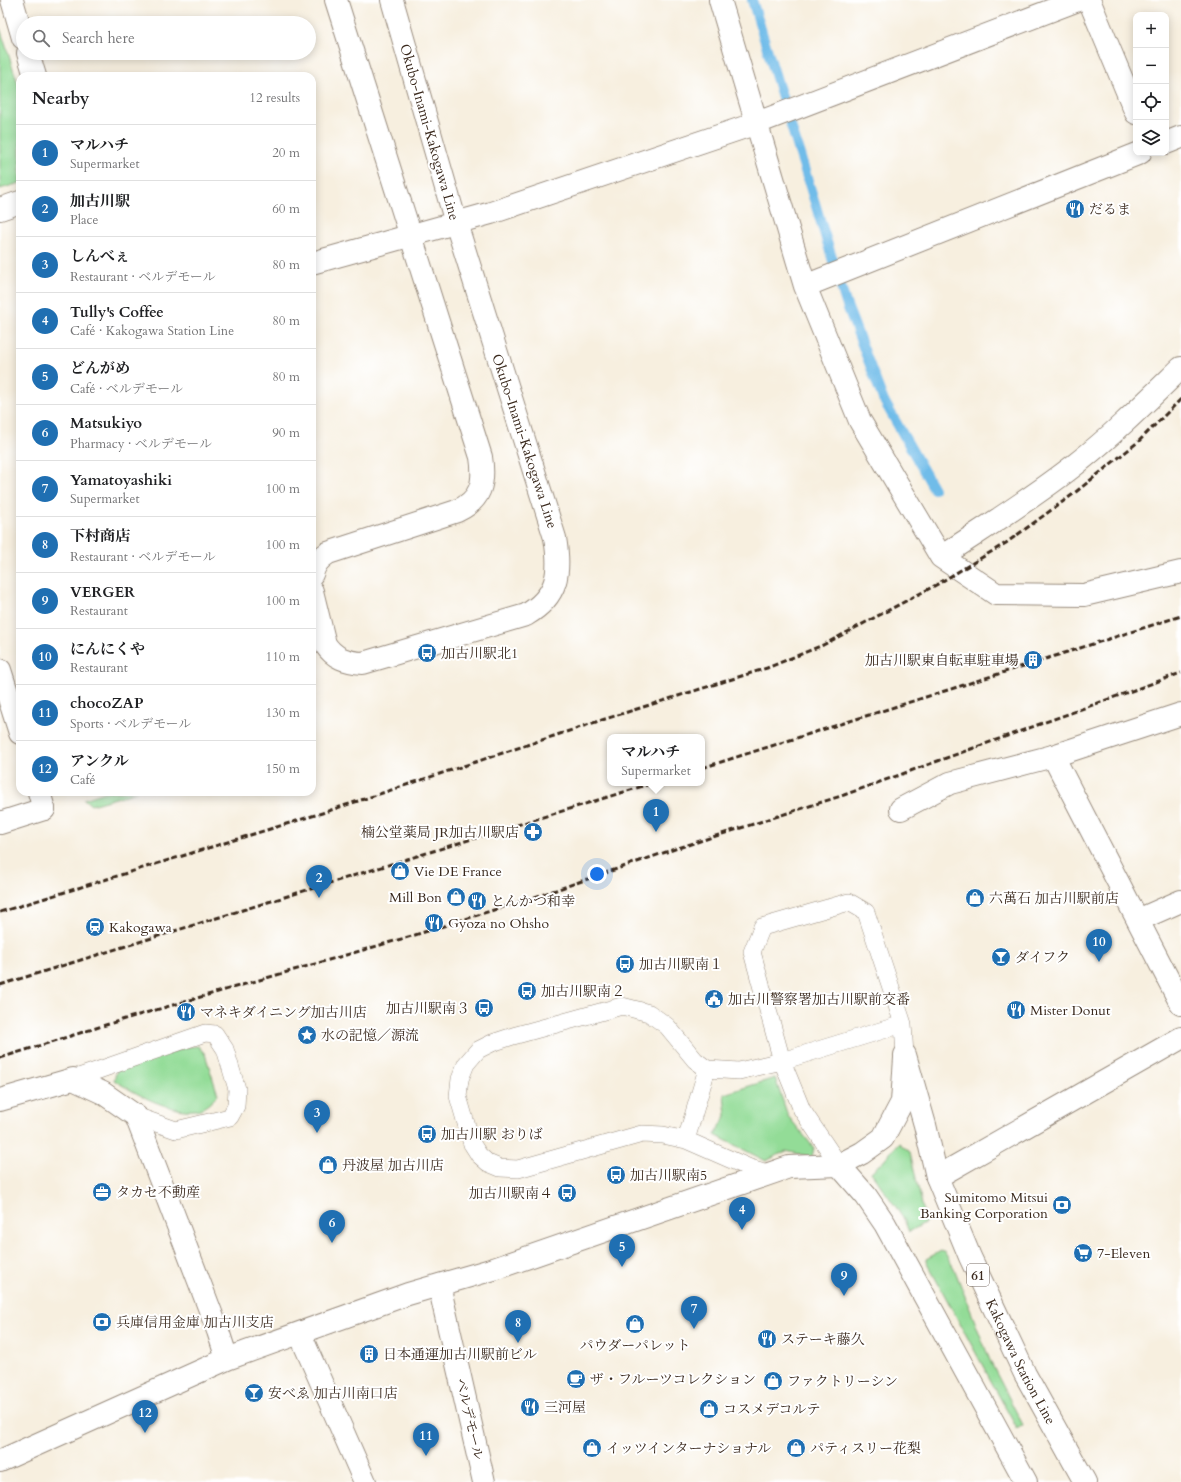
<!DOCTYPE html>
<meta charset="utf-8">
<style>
body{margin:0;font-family:Cardo,"Noto Serif JP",serif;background:#f2f2f2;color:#202124}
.controls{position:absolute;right:12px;top:12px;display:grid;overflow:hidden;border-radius:8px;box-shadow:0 2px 10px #0003}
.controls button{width:36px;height:36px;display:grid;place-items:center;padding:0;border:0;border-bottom:1px solid #e0e0e0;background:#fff;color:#202124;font:20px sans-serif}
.you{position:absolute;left:597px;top:874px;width:14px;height:14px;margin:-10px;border:3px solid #fff;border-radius:50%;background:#1a73e8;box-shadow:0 0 0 6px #1a73e833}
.badge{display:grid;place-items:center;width:26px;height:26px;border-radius:50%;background:#1f6fb2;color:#fff;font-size:13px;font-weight:700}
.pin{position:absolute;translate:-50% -33px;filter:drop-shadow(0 1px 2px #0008)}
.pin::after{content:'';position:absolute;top:21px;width:14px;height:12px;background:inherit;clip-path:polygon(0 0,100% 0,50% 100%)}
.popup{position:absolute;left:607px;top:734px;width:98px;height:52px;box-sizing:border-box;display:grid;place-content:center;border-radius:8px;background:#fff;filter:drop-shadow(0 1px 3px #0005);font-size:13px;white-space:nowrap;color:#757577}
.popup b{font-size:15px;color:#202124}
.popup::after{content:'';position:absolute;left:50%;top:100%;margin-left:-8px;border:8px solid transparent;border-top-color:#fff}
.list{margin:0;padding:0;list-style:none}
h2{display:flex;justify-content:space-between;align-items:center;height:52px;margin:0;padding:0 16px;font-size:17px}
h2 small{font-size:13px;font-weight:400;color:#757577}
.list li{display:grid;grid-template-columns:26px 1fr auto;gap:12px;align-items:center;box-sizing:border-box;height:56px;padding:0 16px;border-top:1px solid #e0e0e0}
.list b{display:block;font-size:15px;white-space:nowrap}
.list p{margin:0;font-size:13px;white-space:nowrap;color:#757577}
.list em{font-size:13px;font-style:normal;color:#757577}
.icon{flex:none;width:22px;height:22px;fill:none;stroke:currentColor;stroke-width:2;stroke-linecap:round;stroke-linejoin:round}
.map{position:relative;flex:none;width:1181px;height:1482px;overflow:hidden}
.search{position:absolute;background:#fff;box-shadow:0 2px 10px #0003;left:16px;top:16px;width:300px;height:44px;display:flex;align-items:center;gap:10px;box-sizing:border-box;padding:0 14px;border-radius:22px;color:#757577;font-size:15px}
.panel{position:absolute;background:#fff;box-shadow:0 2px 10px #0003;left:16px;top:72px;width:300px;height:724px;border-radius:12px}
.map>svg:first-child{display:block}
.green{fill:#93dc97;stroke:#67835a}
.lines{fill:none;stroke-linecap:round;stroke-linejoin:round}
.stream{stroke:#70bce9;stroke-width:10}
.service-casing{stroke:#998c7e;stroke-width:18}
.pedestrian-casing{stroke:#998c7e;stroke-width:24}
.minor-casing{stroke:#998c7e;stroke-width:24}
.tertiary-casing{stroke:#998c7e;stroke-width:24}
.secondary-casing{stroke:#998c7e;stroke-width:24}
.primary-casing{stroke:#998c7e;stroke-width:24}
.service{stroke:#fff;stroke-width:17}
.pedestrian{stroke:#fff;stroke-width:22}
.minor{stroke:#fff;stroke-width:22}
.tertiary{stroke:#fff;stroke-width:22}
.secondary{stroke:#fff;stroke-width:22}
.primary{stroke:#fff;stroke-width:22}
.rail{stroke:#3b2a1e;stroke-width:3;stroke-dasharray:6 3;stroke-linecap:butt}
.labels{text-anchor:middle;stroke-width:4;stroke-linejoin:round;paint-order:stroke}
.shield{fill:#fff;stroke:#766a62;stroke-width:1}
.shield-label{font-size:13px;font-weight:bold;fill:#3b2a1e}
.street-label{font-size:14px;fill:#3b2a1e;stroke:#fff}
.poi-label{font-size:14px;fill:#3b2a1e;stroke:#fff;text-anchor:start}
</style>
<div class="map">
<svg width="1181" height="1482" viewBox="0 0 1181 1482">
<rect width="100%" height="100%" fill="#fff"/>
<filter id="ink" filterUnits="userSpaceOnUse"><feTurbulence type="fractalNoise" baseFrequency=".025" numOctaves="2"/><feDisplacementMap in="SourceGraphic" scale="8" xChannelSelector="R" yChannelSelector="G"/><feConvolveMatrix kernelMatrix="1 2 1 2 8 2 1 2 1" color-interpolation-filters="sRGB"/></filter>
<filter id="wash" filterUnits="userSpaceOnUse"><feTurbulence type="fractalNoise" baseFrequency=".012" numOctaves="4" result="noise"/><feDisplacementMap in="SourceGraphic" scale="16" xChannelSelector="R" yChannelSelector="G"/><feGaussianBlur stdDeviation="0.9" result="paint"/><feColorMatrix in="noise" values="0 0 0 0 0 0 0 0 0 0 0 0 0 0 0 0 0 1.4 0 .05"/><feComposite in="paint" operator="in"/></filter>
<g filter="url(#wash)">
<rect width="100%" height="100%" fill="#f7efdf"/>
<path class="green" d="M 0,28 L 20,90 L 20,183 L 0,189 Z
M 105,792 L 137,792 L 91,805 L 84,799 Z
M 198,1046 L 205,1054 L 218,1095 C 211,1102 205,1109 195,1110 C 170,1113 134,1093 114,1080 L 117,1070 L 187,1047 Z
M 775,1078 L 788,1116 L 814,1148 L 812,1157 L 786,1151 L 766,1161 L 715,1135 L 726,1116 L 724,1094 Z
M 899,1143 L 910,1152 L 926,1222 L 909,1232 L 903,1217 L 871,1172 L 882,1162 Z
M 941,1251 L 945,1253 L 954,1268 L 991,1363 L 1023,1425 L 1017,1429 L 926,1261 L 926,1259 Z"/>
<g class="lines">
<path class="stream" d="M 752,0 L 846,303 L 883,399 L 934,489"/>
</g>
</g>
<g filter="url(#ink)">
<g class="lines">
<g class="service-casing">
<path id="service" d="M 73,1079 L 205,1033 L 215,1034 L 225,1049 L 237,1089 L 236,1106 L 230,1117 L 176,1130 L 136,1116
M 686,1140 L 707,1069
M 839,1165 L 802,1110 L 782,1061 L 752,952 L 762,927 L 849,902 L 866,912 L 903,1024 L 905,1055
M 771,1174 L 750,1168 L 686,1140 L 663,1135 L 642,1134 L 518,1169 L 500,1168 L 488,1163 L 479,1155 L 472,1144 L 458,1096 L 460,1079 L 466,1064 L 478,1050 L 492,1043 L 513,1036 L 622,1006 L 649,1013 L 667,1026 L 695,1060 L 707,1069 L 739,1071 L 782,1061 L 903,1024"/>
</g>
<g class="pedestrian-casing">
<path id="pedestrian" d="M 901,809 L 950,783 L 1053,756"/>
</g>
<g class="minor-casing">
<path id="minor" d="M 12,0 L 23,38
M 720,0 L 805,286 L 860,421 L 941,557 L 996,594 L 1084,595 L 1181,572
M 1089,0 L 1136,113
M 28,53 L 35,76
M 1166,143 L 1181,137
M 0,209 L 20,202
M 312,263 L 491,213 L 757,123 L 1078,0
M 805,286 L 1140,153
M 941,557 C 986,527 1033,498 1076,464 C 1113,435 1147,401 1181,368
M 0,670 L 20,733
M 1181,714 L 1053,756 L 1181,1004
M 39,792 L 44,809
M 1138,920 L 1181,901
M 0,1100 L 73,1079 L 103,1093 L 136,1116 L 218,1331 L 227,1359
M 937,1177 L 1181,1038
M 439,1285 L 484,1482
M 300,1334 L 365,1482
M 0,1461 L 227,1359 L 408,1294 L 494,1269 L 789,1167 L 839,1165 L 862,1153 L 883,1138 L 902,1102 L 905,1058"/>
</g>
<g class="tertiary-casing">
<path id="tertiary" d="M 0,823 L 44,809"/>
</g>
<g class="secondary-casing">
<path id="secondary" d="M 312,574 C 315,564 319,559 328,553 L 457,511 C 481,500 485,483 481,457 L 336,0
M 312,591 L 325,644 C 334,658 346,662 363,663 L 526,615 C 558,596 561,573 555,538 L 456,223 L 392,0"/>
</g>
<g class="primary-casing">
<g id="primary">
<path id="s1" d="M 905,1055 L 925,1125 L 937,1177 L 970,1257 L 1025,1374 L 1085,1482"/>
<path d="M 839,1165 L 866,1196 L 885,1224 L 1026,1482"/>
</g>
</g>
<use href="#service" class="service"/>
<use href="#pedestrian" class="pedestrian"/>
<use href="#minor" class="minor"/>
<use href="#tertiary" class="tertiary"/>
<use href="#secondary" class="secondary"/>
<use href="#primary" class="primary"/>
<path class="rail" d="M 702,768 L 1181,616
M 0,912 L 322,813 L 602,720 L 767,668 L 823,645 L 936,585 L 1006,543 L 1072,495 L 1138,442 L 1181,399
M 0,985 L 653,783
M 0,1058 L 128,1018 L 415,935 L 547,893 L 672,850 L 844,795 L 1181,673"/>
</g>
</g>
<defs>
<g id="restaurant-disc" transform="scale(1)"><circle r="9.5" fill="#1f6fb2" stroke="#fff"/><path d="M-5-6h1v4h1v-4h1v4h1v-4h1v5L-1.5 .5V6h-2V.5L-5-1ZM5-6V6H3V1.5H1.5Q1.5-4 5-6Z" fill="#fff"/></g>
<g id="bus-disc" transform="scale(1)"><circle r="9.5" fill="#1f6fb2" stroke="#fff"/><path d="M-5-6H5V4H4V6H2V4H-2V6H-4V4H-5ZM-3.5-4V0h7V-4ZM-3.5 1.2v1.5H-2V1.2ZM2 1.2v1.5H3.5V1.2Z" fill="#fff"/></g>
<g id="building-disc" transform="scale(1)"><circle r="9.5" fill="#1f6fb2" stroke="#fff"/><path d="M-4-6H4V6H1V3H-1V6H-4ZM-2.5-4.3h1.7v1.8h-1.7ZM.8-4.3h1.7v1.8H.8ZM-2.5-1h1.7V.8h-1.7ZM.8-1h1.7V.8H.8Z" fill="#fff"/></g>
<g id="pharmacy-disc" transform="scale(1)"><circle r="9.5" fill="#1f6fb2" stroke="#fff"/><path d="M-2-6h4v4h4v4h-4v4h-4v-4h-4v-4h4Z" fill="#fff"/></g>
<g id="shop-disc" transform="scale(1)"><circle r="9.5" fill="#1f6fb2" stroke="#fff"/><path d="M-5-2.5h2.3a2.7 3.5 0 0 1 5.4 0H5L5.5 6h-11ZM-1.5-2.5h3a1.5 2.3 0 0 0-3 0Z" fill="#fff"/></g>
<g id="station-disc" transform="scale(1)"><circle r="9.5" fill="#1f6fb2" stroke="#fff"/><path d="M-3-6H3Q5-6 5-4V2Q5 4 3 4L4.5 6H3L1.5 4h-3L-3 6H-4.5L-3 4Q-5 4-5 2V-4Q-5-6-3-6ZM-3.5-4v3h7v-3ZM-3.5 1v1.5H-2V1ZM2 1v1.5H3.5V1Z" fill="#fff"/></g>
<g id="bar-disc" transform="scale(1)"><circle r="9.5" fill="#1f6fb2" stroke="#fff"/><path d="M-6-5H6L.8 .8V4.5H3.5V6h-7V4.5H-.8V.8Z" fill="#fff"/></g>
<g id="civic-disc" transform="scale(1)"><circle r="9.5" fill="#1f6fb2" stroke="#fff"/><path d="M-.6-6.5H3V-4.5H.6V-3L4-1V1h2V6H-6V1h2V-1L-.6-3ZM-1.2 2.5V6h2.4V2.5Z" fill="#fff"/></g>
<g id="sight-disc" transform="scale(1)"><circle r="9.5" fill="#1f6fb2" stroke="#fff"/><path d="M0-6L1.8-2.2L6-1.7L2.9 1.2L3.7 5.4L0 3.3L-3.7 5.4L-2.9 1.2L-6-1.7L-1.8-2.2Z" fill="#fff"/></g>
<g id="office-disc" transform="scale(1)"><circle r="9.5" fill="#1f6fb2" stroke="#fff"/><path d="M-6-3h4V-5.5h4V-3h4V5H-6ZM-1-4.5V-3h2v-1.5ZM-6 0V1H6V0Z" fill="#fff"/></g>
<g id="bank-disc" transform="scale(1)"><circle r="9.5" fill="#1f6fb2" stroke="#fff"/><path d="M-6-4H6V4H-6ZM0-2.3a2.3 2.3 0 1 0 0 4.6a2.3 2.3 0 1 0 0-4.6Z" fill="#fff"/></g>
<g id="supermarket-disc" transform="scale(1)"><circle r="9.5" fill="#1f6fb2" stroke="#fff"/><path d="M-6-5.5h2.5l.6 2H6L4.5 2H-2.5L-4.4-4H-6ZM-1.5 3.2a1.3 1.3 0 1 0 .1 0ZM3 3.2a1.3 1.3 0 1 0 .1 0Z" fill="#fff"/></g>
<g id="cafe-disc" transform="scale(1)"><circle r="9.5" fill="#1f6fb2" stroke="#fff"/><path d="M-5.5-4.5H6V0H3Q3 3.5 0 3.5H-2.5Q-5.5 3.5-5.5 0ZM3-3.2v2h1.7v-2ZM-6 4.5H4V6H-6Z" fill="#fff"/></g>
</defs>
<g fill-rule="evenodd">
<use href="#restaurant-disc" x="1075" y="209"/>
<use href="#bus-disc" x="427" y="653"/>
<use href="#building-disc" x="1033" y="660"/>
<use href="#pharmacy-disc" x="533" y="832"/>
<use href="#shop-disc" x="400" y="871"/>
<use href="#shop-disc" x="456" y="897"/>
<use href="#shop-disc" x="975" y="898"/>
<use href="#restaurant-disc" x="477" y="901"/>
<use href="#restaurant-disc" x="434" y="923"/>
<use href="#station-disc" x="95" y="927"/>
<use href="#bar-disc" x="1001" y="957"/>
<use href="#bus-disc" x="625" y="964"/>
<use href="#bus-disc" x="527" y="991"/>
<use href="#civic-disc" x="714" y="999"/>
<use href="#bus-disc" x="484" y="1008"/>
<use href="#restaurant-disc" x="1016" y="1010"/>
<use href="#restaurant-disc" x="186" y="1012"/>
<use href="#sight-disc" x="307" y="1035"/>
<use href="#bus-disc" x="427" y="1134"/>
<use href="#shop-disc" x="328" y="1165"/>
<use href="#bus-disc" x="616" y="1175"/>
<use href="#office-disc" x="102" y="1192"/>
<use href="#bus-disc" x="567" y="1193"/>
<use href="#bank-disc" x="1062" y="1205"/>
<use href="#supermarket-disc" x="1083" y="1253"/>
<use href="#bank-disc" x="102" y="1322"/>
<use href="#shop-disc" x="635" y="1324"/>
<use href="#restaurant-disc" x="767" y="1339"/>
<use href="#building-disc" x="369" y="1354"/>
<use href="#cafe-disc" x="576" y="1379"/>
<use href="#shop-disc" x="773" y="1381"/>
<use href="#bar-disc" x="254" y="1393"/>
<use href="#restaurant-disc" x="530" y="1407"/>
<use href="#shop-disc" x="709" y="1409"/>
<use href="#shop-disc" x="592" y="1448"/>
<use href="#shop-disc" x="796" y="1448"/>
</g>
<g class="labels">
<rect class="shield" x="967" y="1264" width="22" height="22" rx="3"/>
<g class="shield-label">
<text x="978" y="1280">61</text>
</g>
<g class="street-label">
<text transform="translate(430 132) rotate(74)" y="5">Okubo-Inami-Kakogawa Line</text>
<text transform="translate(525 441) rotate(72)" y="5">Okubo-Inami-Kakogawa Line</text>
<text dy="5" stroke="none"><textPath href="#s1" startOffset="329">Kakogawa Station Line</textPath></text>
<text transform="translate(470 1419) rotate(77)" y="5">ベルデモール</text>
</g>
<g class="poi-label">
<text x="1089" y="214">だるま</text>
<text x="441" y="658">加古川駅北1</text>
<text x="1019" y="665" text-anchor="end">加古川駅東自転車駐車場</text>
<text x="519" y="837" text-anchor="end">楠公堂薬局 JR加古川駅店</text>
<text x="414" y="876">Vie DE France</text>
<text x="442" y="902" text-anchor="end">Mill Bon</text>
<text x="989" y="903">六萬石 加古川駅前店</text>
<text x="491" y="906">とんかつ和幸</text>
<text x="448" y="928">Gyoza no Ohsho</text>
<text x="109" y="932">Kakogawa</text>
<text x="1015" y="962">ダイフク</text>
<text x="639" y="969">加古川駅南１</text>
<text x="541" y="996">加古川駅南２</text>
<text x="728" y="1004">加古川警察署加古川駅前交番</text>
<text x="470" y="1013" text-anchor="end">加古川駅南３</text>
<text x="1030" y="1015">Mister Donut</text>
<text x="200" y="1017">マネキダイニング加古川店</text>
<text x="321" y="1040">水の記憶／源流</text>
<text x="441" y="1139">加古川駅 おりば</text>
<text x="342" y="1170">丹波屋 加古川店</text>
<text x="630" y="1180">加古川駅南5</text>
<text x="116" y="1197">タカセ不動産</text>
<text x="553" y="1198" text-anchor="end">加古川駅南４</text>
<text x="1048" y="1202" text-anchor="end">Sumitomo Mitsui<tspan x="1048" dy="16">Banking Corporation</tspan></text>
<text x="1097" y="1258">7-Eleven</text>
<text x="116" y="1327">兵庫信用金庫 加古川支店</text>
<text x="781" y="1344">ステーキ藤久</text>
<text x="635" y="1350" text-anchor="middle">パウダーパレット</text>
<text x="383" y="1359">日本通運加古川駅前ビル</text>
<text x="590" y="1384">ザ・フルーツコレクション</text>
<text x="787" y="1386">ファクトリーシン</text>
<text x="268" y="1398">安べゑ 加古川南口店</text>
<text x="544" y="1412">三河屋</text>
<text x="723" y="1414">コスメデコルテ</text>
<text x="606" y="1453">イッツインターナショナル</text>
<text x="810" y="1453">パティスリー花梨</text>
</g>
</g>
</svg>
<div class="controls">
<button>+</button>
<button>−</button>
<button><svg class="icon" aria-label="locate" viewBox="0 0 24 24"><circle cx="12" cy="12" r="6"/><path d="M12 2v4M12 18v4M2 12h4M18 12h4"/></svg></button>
<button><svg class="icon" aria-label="layers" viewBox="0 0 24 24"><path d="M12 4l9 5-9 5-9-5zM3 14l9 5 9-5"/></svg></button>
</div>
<div class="you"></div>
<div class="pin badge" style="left:656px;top:832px">1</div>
<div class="popup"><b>マルハチ</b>Supermarket</div>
<div class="pin badge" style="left:319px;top:898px">2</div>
<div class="pin badge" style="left:317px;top:1133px">3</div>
<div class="pin badge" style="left:742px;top:1230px">4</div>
<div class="pin badge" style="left:622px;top:1267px">5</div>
<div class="pin badge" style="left:332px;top:1243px">6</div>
<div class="pin badge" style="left:694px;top:1329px">7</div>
<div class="pin badge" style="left:518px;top:1343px">8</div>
<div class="pin badge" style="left:844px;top:1296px">9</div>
<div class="pin badge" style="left:1099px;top:962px">10</div>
<div class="pin badge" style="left:426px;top:1456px">11</div>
<div class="pin badge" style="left:145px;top:1433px">12</div>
<div class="search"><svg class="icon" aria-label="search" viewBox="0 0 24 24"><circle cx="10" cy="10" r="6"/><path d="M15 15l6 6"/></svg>Search here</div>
<section class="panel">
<h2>Nearby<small>12 results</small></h2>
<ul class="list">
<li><span class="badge">1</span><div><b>マルハチ</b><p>Supermarket</p></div><em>20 m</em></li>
<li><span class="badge">2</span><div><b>加古川駅</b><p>Place</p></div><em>60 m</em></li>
<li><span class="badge">3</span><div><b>しんべぇ</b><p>Restaurant · ベルデモール</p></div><em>80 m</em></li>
<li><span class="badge">4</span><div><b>Tully's Coffee</b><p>Café · Kakogawa Station Line</p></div><em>80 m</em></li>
<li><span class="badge">5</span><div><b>どんがめ</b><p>Café · ベルデモール</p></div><em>80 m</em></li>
<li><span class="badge">6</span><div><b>Matsukiyo</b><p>Pharmacy · ベルデモール</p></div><em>90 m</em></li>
<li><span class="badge">7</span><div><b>Yamatoyashiki</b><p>Supermarket</p></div><em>100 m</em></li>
<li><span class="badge">8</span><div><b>下村商店</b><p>Restaurant · ベルデモール</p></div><em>100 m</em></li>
<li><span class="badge">9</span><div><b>VERGER</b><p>Restaurant</p></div><em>100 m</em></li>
<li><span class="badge">10</span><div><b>にんにくや</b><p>Restaurant</p></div><em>110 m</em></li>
<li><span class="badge">11</span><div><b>chocoZAP</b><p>Sports · ベルデモール</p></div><em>130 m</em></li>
<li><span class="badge">12</span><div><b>アンクル</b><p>Café</p></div><em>150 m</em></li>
</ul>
</section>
</div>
